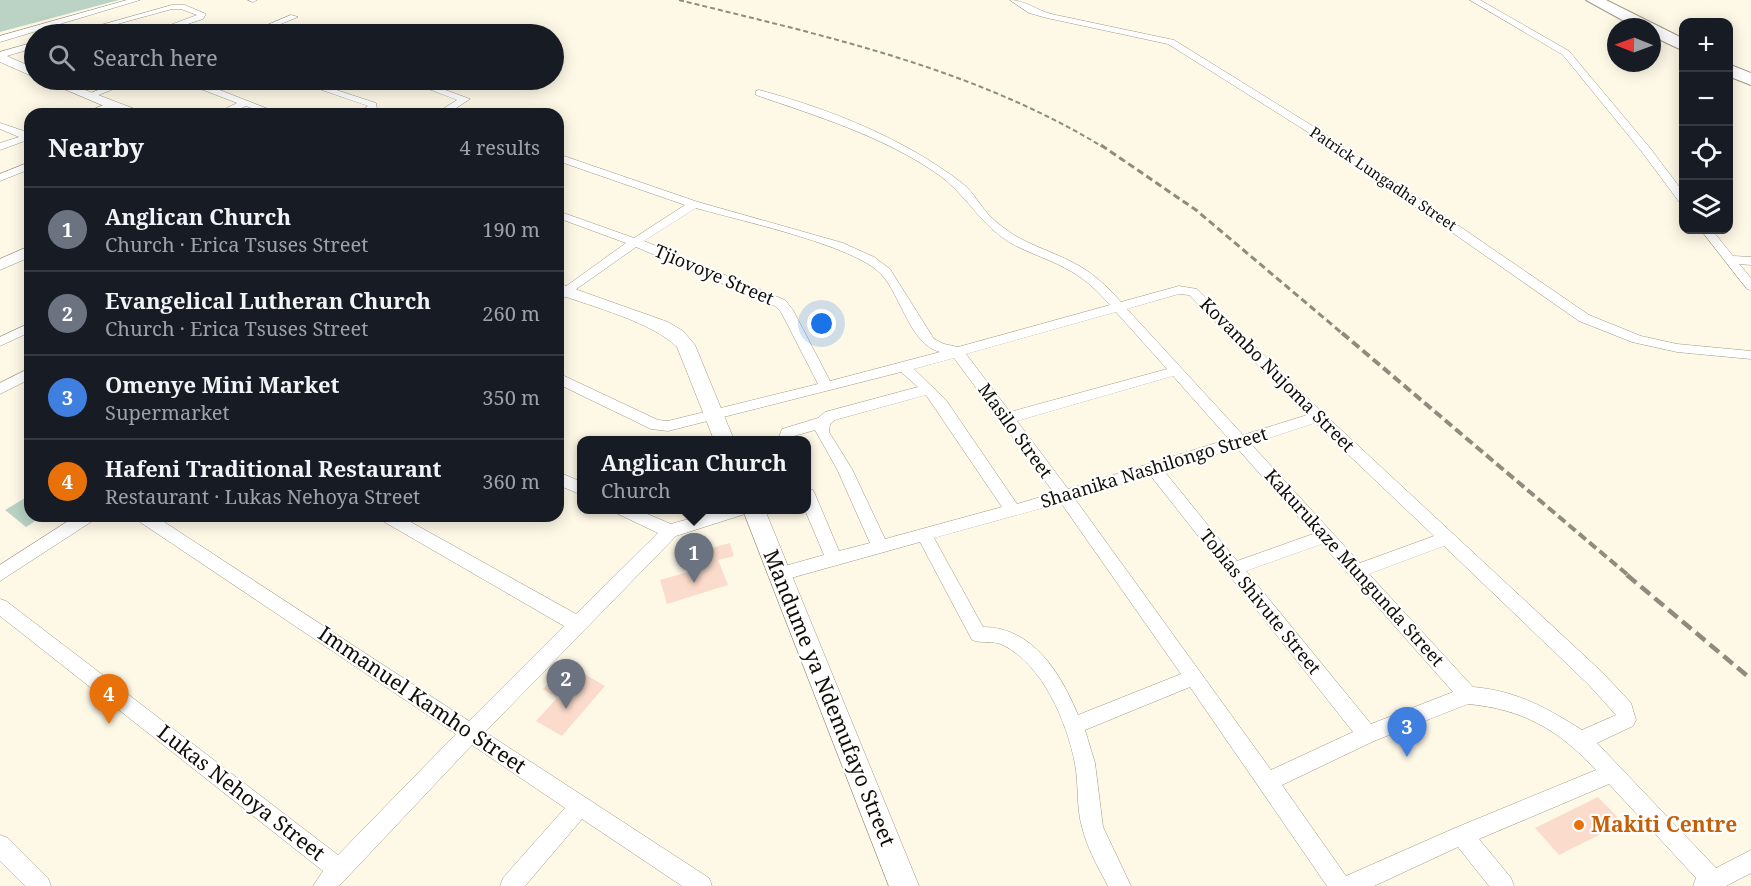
<!DOCTYPE html>
<meta charset="utf-8">
<style>
body{margin:0;font-family:"Noto Serif",serif;background:#20242c;color:#f1f3f6}
.controls{position:absolute;right:18px;top:18px;display:grid;overflow:hidden;border-radius:12px;box-shadow:0 3px 15px #0003}
.controls button{width:54px;height:54px;display:grid;place-items:center;padding:0;border:0;border-bottom:2px solid #363941;background:#171b24;color:#f1f3f6;font:30px sans-serif}
.compass{position:absolute;left:1607px;top:18px;width:54px;height:54px;border-radius:50%;background:#171b24;box-shadow:0 3px 15px #0003;rotate:271deg}
.you{position:absolute;left:822px;top:324px;width:21px;height:21px;margin:-15px;border:4px solid #fff;border-radius:50%;background:#1a73e8;box-shadow:0 0 0 9px #1a73e833}
.badge{display:grid;place-items:center;width:39px;height:39px;border-radius:50%;background:#c33533;color:#fff;font-size:20px;font-weight:700}
.pin{position:absolute;translate:-50% -50px;filter:drop-shadow(0 2px 3px #0008)}
.pin::after{content:'';position:absolute;top:32px;width:21px;height:18px;background:inherit;clip-path:polygon(0 0,100% 0,50% 100%)}
.popup{position:absolute;left:577px;top:436px;width:234px;height:78px;box-sizing:border-box;display:grid;place-content:center;border-radius:12px;background:#171b24;filter:drop-shadow(0 2px 4px #0005);font-size:20px;white-space:nowrap;color:#9ea1a6}
.popup b{font-size:22px;color:#f1f3f6}
.popup::after{content:'';position:absolute;left:50%;top:100%;margin-left:-12px;border:12px solid transparent;border-top-color:#171b24}
.list{margin:0;padding:0;list-style:none}
h2{display:flex;justify-content:space-between;align-items:center;height:78px;margin:0;padding:0 24px;font-size:26px}
h2 small{font-size:20px;font-weight:400;color:#9ea1a6}
.list li{display:grid;grid-template-columns:39px 1fr auto;gap:18px;align-items:center;box-sizing:border-box;height:84px;padding:0 24px;border-top:2px solid #363941}
.list b{display:block;font-size:22px;white-space:nowrap}
.list p{margin:0;font-size:20px;white-space:nowrap;color:#9ea1a6}
.list em{font-size:20px;font-style:normal;color:#9ea1a6}
.icon{flex:none;width:33px;height:33px;fill:none;stroke:currentColor;stroke-width:2;stroke-linecap:round;stroke-linejoin:round}
.map{position:relative;flex:none;width:1751px;height:886px;overflow:hidden}
.search{position:absolute;background:#171b24;box-shadow:0 3px 15px #0003;left:24px;top:24px;width:540px;height:66px;display:flex;align-items:center;gap:15px;box-sizing:border-box;padding:0 21px;border-radius:33px;color:#9ea1a6;font-size:22px}
.panel{position:absolute;background:#171b24;box-shadow:0 3px 15px #0003;left:24px;top:108px;width:540px;height:414px;border-radius:18px}
.map>svg:first-child{display:block}
.green{fill:#bad3c4}
.building{fill:#fbdbcb}
.lines{fill:none;stroke-linecap:round;stroke-linejoin:round}
.street-casing{stroke:#a09985;stroke-width:1}
.secondary-casing{stroke:#a09985;stroke-width:1}
.highway-casing{stroke:#a09985;stroke-width:2}
.street{fill:#fff;fill-rule:evenodd}
.secondary{fill:#fff;fill-rule:evenodd}
.highway{fill:#fff;fill-rule:evenodd}
.rail-far3{stroke:#8f8b7e;stroke-width:2;stroke-dasharray:5 3;stroke-linecap:butt}
.rail-far2{stroke:#8f8b7e;stroke-width:3;stroke-dasharray:7 4;stroke-linecap:butt}
.rail-far1{stroke:#8f8b7e;stroke-width:4;stroke-dasharray:9 4.5;stroke-linecap:butt}
.rail{stroke:#8f8b7e;stroke-width:4.5;stroke-dasharray:12 6;stroke-linecap:butt}
.food-dot{fill:#e8710a;stroke:#fff;stroke-width:2}
.labels{text-anchor:middle;stroke-width:4.5;stroke-linejoin:round;paint-order:stroke}
.far-street-label{font-size:15px;fill:#110f07;stroke:#fff}
.street-label{font-size:18px;fill:#110f07;stroke:#fff}
.near-street-label{font-size:21px;fill:#110f07;stroke:#fff}
.near-food-label{font-size:21px;font-weight:bold;fill:#c56008;stroke:#fff;text-anchor:start}
</style>
<div class="map">
<svg width="1751" height="886" viewBox="0 0 1751 886">
<rect width="100%" height="100%" fill="#fef8e7"/>
<path class="green" d="M 0,0 L 119,0 L 0,32 Z
M 30,495 L 30,516 L 43,516 L 26,527 L 5,510 Z"/>
<path class="building" d="M 730,543 L 734,556 L 718,560 L 728,585 L 667,604 L 660,580 L 691,571 L 687,555 Z
M 567,664 L 605,686 L 562,736 L 536,721 L 557,698 L 543,689 Z
M 1598,797 L 1623,823 L 1559,855 L 1535,828 Z"/>
<g class="lines">
<g class="street-casing">
<path id="street" d="M 127,0 L 140,0 L 0,42 L 0,36 Z
M 248,0 L 257,0 L 253,2 Z
M 1010,0 C 1024,0 1037,10 1051,14 L 1174,40 L 1319,130 L 1589,315 L 1641,336 L 1677,344 L 1751,351 L 1751,359 L 1677,352 L 1632,342 L 1579,321 L 1311,134 L 1168,44 L 1047,18 L 1029,13 Z
M 1470,0 L 1480,0 L 1569,51 L 1650,148 L 1684,193 L 1684,204 L 1680,203 L 1642,152 L 1563,55 Z
M 172,5 L 185,5 L 206,14 L 203,19 L 157,34 L 146,34 L 197,15 L 181,9 L 172,9 L 81,34 L 69,34 Z
M 291,15 L 298,17 L 256,34 L 246,34 Z
M 31,43 L 34,43 L 34,48 L 0,58 L 0,52 Z
M 124,80 L 136,80 L 91,98 L 83,96 Z
M 195,80 L 204,80 L 202,83 L 281,114 L 267,114 L 246,106 L 228,114 L 215,114 L 237,103 L 193,86 L 191,84 Z
M 293,80 L 306,80 L 376,103 L 377,109 L 369,114 L 356,114 L 368,106 Z
M 405,80 L 418,80 L 470,99 L 447,114 L 435,114 L 457,100 Z
M 759,90 C 830,109 903,138 962,183 C 974,192 981,208 992,218 C 998,224 1007,230 1014,235 C 1032,246 1053,252 1072,262 C 1092,272 1107,286 1121,302 L 1179,286 L 1197,289 L 1323,413 L 1603,673 L 1631,703 L 1636,720 L 1633,726 L 1597,743 L 1716,868 L 1751,850 L 1751,873 L 1726,886 L 1693,886 L 1696,878 L 1609,784 L 1479,839 L 1511,878 L 1514,886 L 1489,886 L 1458,847 L 1374,886 L 1327,886 L 1190,687 L 1085,730 L 1095,763 L 1103,827 L 1131,886 L 1108,886 C 1098,867 1087,848 1082,827 C 1076,807 1079,785 1075,764 C 1067,722 1043,665 1003,645 C 993,640 982,644 972,640 L 920,542 L 780,581 L 774,579 L 771,574 L 774,569 L 824,555 L 805,510 L 807,488 L 813,490 L 815,494 L 839,551 L 870,543 L 837,469 L 815,430 L 794,436 L 792,440 L 778,440 L 782,429 L 818,418 L 825,412 L 918,387 L 901,372 L 668,431 L 651,429 L 558,384 L 558,373 L 658,420 L 668,421 L 818,384 L 781,312 L 775,306 L 636,247 L 558,302 L 558,292 L 626,243 L 558,218 L 558,211 L 634,238 L 685,205 L 558,161 L 558,154 L 698,202 L 843,243 L 874,257 L 890,269 L 934,339 L 944,344 L 958,347 L 1110,305 C 1097,290 1083,277 1065,268 C 1045,257 1023,252 1003,238 C 978,220 964,193 939,175 C 883,136 819,117 756,95 L 756,91 ZM 696,208 C 737,220 854,245 881,274 C 901,295 910,345 940,352 L 830,381 L 793,310 L 785,300 L 644,241 ZM 1179,294 L 1189,295 L 1307,415 L 1243,435 L 1127,309 ZM 1116,312 L 1167,369 L 1010,412 L 966,354 ZM 954,358 L 1054,493 L 1017,504 L 946,400 L 914,369 ZM 1173,376 L 1229,439 L 1068,489 L 1017,421 ZM 926,395 L 1002,507 L 885,539 L 852,469 L 829,432 L 830,424 L 835,420 ZM 1315,423 L 1434,536 L 1360,563 L 1251,444 ZM 1237,448 L 1313,534 L 1237,561 L 1164,471 ZM 1150,475 L 1353,732 L 1271,770 L 1075,499 ZM 1061,503 L 1181,674 L 1078,715 C 1061,674 1033,627 983,627 L 934,538 ZM 1322,544 L 1453,692 L 1371,724 L 1246,571 ZM 1444,546 L 1589,685 L 1616,715 L 1582,730 C 1545,707 1517,691 1473,687 L 1369,574 ZM 1468,704 C 1523,709 1559,730 1596,770 L 1455,828 L 1346,876 L 1282,785 L 1374,741 Z
M 111,102 L 116,105 L 114,107 L 96,114 L 82,114 Z
M 0,123 L 30,133 L 30,139 L 0,150 L 0,143 L 19,137 L 0,129 Z
M 30,162 L 30,169 L 0,181 L 0,174 Z
M 1701,230 L 1712,230 L 1733,256 L 1751,257 L 1751,265 L 1739,264 L 1751,278 L 1751,290 L 1747,289 Z
M 30,323 L 30,332 L 0,346 L 0,337 Z
M 30,368 L 30,379 L 0,394 L 0,383 Z
M 558,472 L 582,482 L 582,495 L 558,485 Z
M 616,510 L 638,510 L 671,524 L 720,510 L 747,510 L 745,514 L 676,536 L 485,732 L 709,878 L 712,886 L 682,886 L 582,819 L 525,886 L 500,886 L 503,878 L 565,808 L 472,745 L 339,886 L 313,886 L 323,871 L 0,616 L 0,599 L 6,601 L 338,855 L 456,734 L 137,520 L 135,516 L 155,516 L 469,721 L 564,626 L 381,520 L 379,516 L 400,516 L 576,614 L 658,533 L 618,514 Z
M 76,516 L 96,516 L 94,520 L 0,581 L 0,565 Z
M 0,835 L 8,838 L 48,878 L 51,886 L 25,886 L 0,861 Z"/>
</g>
<g class="secondary-casing">
<path id="secondary" d="M 0,53 L 34,68 L 34,77 L 0,62 Z
M 43,80 L 59,80 L 140,111 L 142,114 L 123,114 Z
M 30,246 L 30,257 L 0,270 L 0,259 Z
M 558,283 L 668,322 L 683,331 L 695,345 L 734,440 L 714,440 L 677,347 C 652,322 593,307 558,294 Z
M 743,510 L 765,510 L 919,886 L 889,886 Z"/>
</g>
<g class="highway-casing">
<path id="highway" d="M 1586,0 L 1606,0 L 1684,39 L 1684,51 L 1652,36 L 1652,27 L 1635,27 Z
M 1728,64 L 1751,73 L 1751,85 L 1728,76 Z"/>
</g>
<use href="#street" class="street"/>
<use href="#secondary" class="secondary"/>
<use href="#highway" class="highway"/>
<path class="rail-far3" d="M 679,0 C 825,36 973,68 1103,147"/>
<path class="rail-far2" d="M 1101,145 L 1196,210 L 1343,334"/>
<path class="rail-far1" d="M 1342,333 L 1629,576"/>
<path class="rail" d="M 1627,575 L 1751,679"/>
</g>
<circle class="food-dot" cx="1579" cy="825" r="6"/>
<g class="labels">
<g class="far-street-label">
<text transform="translate(1383 179) rotate(34)" y="5">Patrick Lungadha Street</text>
</g>
<g class="street-label">
<text transform="translate(714 275) rotate(23)" y="6">Tjiovoye Street</text>
<text transform="translate(1277 375) rotate(45)" y="6">Kovambo Nujoma Street</text>
<text transform="translate(1015 431) rotate(54)" y="6">Masilo Street</text>
<text transform="translate(1154 468) rotate(-17)" y="6">Shaanika Nashilongo Street</text>
<text transform="translate(1354 568) rotate(48)" y="6">Kakurukaze Mungunda Street</text>
<text transform="translate(1260 602) rotate(51)" y="6">Tobias Shivute Street</text>
</g>
<g class="near-street-label">
<text transform="translate(829 698) rotate(68)" y="7">Mandume ya Ndemufayo Street</text>
<text transform="translate(422 700) rotate(34)" y="7">Immanuel Kamho Street</text>
<text transform="translate(241 793) rotate(38)" y="7">Lukas Nehoya Street</text>
</g>
<g class="near-food-label">
<text x="1591" y="832">Makiti Centre</text>
</g>
</g>
</svg>
<div class="controls">
<button>+</button>
<button>−</button>
<button><svg class="icon" aria-label="locate" viewBox="0 0 24 24"><circle cx="12" cy="12" r="6"/><path d="M12 2v4M12 18v4M2 12h4M18 12h4"/></svg></button>
<button><svg class="icon" aria-label="layers" viewBox="0 0 24 24"><path d="M12 4l9 5-9 5-9-5zM3 14l9 5 9-5"/></svg></button>
</div>
<svg class="compass" viewBox="-18 -18 36 36"><path d="M0-13l5 13h-10z" fill="#e53935"/><path d="M0 13l5-13h-10z" fill="#9ea1a6"/></svg>
<div class="you"></div>
<div class="pin badge" style="left:694px;top:583px;background:#6b7280">1</div>
<div class="popup"><b>Anglican Church</b>Church</div>
<div class="pin badge" style="left:566px;top:709px;background:#6b7280">2</div>
<div class="pin badge" style="left:1407px;top:757px;background:#3f7fe0">3</div>
<div class="pin badge" style="left:109px;top:724px;background:#e8710a">4</div>
<div class="search"><svg class="icon" aria-label="search" viewBox="0 0 24 24"><circle cx="10" cy="10" r="6"/><path d="M15 15l6 6"/></svg>Search here</div>
<section class="panel">
<h2>Nearby<small>4 results</small></h2>
<ul class="list">
<li><span class="badge" style="background:#6b7280">1</span><div><b>Anglican Church</b><p>Church · Erica Tsuses Street</p></div><em>190 m</em></li>
<li><span class="badge" style="background:#6b7280">2</span><div><b>Evangelical Lutheran Church</b><p>Church · Erica Tsuses Street</p></div><em>260 m</em></li>
<li><span class="badge" style="background:#3f7fe0">3</span><div><b>Omenye Mini Market</b><p>Supermarket</p></div><em>350 m</em></li>
<li><span class="badge" style="background:#e8710a">4</span><div><b>Hafeni Traditional Restaurant</b><p>Restaurant · Lukas Nehoya Street</p></div><em>360 m</em></li>
</ul>
</section>
</div>
